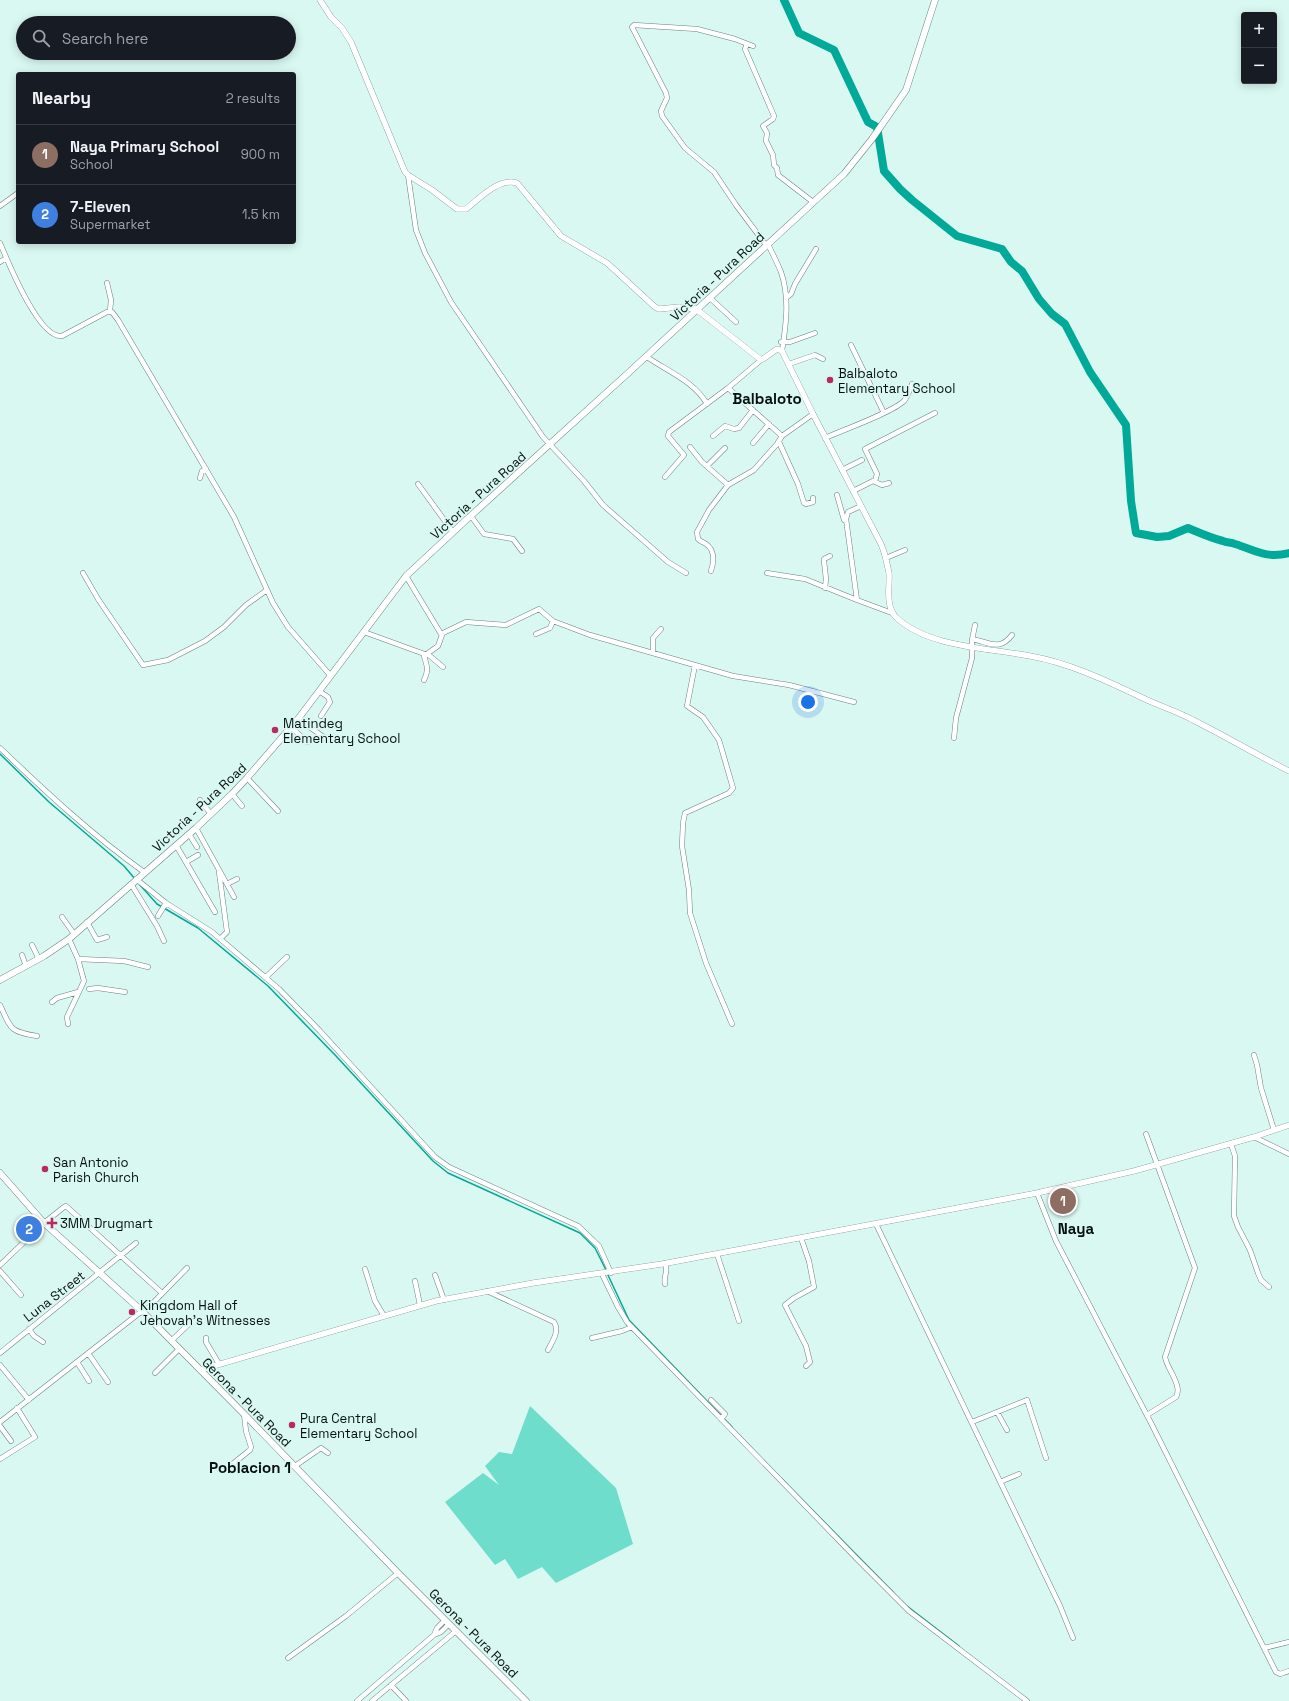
<!DOCTYPE html>
<meta charset="utf-8">
<style>
body{margin:0;font-family:"Space Grotesk",sans-serif;background:#20242c;color:#f1f3f6}
.controls{position:absolute;right:12px;top:12px;display:grid;overflow:hidden;border-radius:4px;box-shadow:0 2px 10px #0003}
.controls button{width:36px;height:36px;display:grid;place-items:center;padding:0;border:0;border-bottom:1px solid #363941;background:#171b24;color:#f1f3f6;font:20px sans-serif}
.you{position:absolute;left:808px;top:702px;width:14px;height:14px;margin:-10px;border:3px solid #fff;border-radius:50%;background:#1a73e8;box-shadow:0 0 0 6px #1a73e833}
.badge{display:grid;place-items:center;width:26px;height:26px;border-radius:50%;background:#ea580c;color:#fff;font-size:13px;font-weight:700}
.pin{position:absolute;translate:-50% -50%;border:2px solid #fff;box-shadow:0 1px 4px #0006}
.list{margin:0;padding:0;list-style:none}
h2{display:flex;justify-content:space-between;align-items:center;height:52px;margin:0;padding:0 16px;font-size:17px}
h2 small{font-size:13px;font-weight:400;color:#9ea1a6}
.list li{display:grid;grid-template-columns:26px 1fr auto;gap:12px;align-items:center;box-sizing:border-box;height:60px;padding:0 16px;border-top:1px solid #363941}
.list b{display:block;font-size:15px;white-space:nowrap}
.list p{margin:0;font-size:13px;white-space:nowrap;color:#9ea1a6}
.list em{font-size:13px;font-style:normal;color:#9ea1a6}
.icon{flex:none;width:22px;height:22px;fill:none;stroke:currentColor;stroke-width:2;stroke-linecap:round;stroke-linejoin:round}
.map{position:relative;flex:none;width:1289px;height:1701px;overflow:hidden}
.search{position:absolute;background:#171b24;box-shadow:0 2px 10px #0003;left:16px;top:16px;width:280px;height:44px;display:flex;align-items:center;gap:10px;box-sizing:border-box;padding:0 14px;border-radius:22px;color:#9ea1a6;font-size:15px}
.panel{position:absolute;background:#171b24;box-shadow:0 2px 10px #0003;left:16px;top:72px;width:280px;height:172px;border-radius:4px}
.map>svg:first-child{display:block}
.green{fill:#6eddcc}
.lines{fill:none;stroke-linecap:round;stroke-linejoin:round}
.stream{stroke:#00a998;stroke-width:1.5}
.river{stroke:#00a998;stroke-width:8}
.minor-casing{stroke:#68847e;stroke-width:5.5}
.tertiary-casing{stroke:#68847e;stroke-width:6}
.secondary-casing{stroke:#68847e;stroke-width:7}
.minor{stroke:#fff;stroke-width:4.5}
.tertiary{stroke:#fff;stroke-width:5.5}
.secondary{stroke:#fff;stroke-width:6}
.poi-dot{fill:#b82b62;stroke:#daf8f2;stroke-width:1.5}
.labels{text-anchor:middle;stroke-width:3.5;stroke-linejoin:round;paint-order:stroke}
.street-label{font-size:13px;fill:#050f0d;stroke:#daf8f2}
.poi-label{font-size:13px;fill:#050f0d;stroke:#daf8f2;text-anchor:start}
.quarter-label{font-size:15px;font-weight:bold;fill:#050f0d;stroke:#daf8f2}
</style>
<div class="map">
<svg width="1289" height="1701" viewBox="0 0 1289 1701">
<rect width="100%" height="100%" fill="#daf8f2"/>
<path class="green" d="M 530,1406 L 616,1488 L 633,1544 L 556,1583 L 542,1567 L 518,1579 L 505,1559 L 495,1565 L 445,1502 L 483,1473 L 499,1485 L 485,1466 L 499,1452 L 512,1454 Z"/>
<g class="lines">
<path class="stream" d="M 0,754 L 49,802 L 124,866 L 135,879
M 140,885 L 157,904 L 198,928 L 268,986 L 336,1056 L 433,1161 L 448,1173 L 580,1233 L 595,1248 L 606,1270
M 607,1273 L 629,1320 L 732,1427
M 782,1479 L 893,1592
M 907,1606 L 959,1646"/>
<path class="river" d="M 784,0 L 799,33 L 834,50 L 868,122 L 877,127 L 884,171 L 900,189 L 912,200 L 957,236 L 1002,249 L 1011,262 L 1022,271 L 1039,299 L 1052,314 L 1065,324 L 1090,372 L 1126,425 L 1131,501 L 1136,533 L 1157,537 L 1169,536 L 1188,528 C 1200,533 1211,538 1223,541 C 1227,543 1231,542 1235,544 C 1255,550 1266,559 1289,553"/>
<g class="minor-casing">
<path id="minor" d="M 747,44 L 745,49 L 774,116 L 773,119 L 763,126 L 767,133 L 766,141 L 773,155 L 774,165 L 777,168 L 778,175 L 813,202
M 753,46 L 735,39 L 697,29 L 634,25 L 632,27 L 666,93 L 667,98 L 661,111 L 662,116 L 685,148 L 714,172 L 736,205 L 766,245
M 408,175 L 416,230 L 425,253 L 451,302 L 543,437 L 584,481 L 603,505 L 668,562 L 686,573
M 0,206 L 18,193
M 0,243 C 8,262 39,339 62,336 L 107,312 L 112,312 L 118,320 L 234,517 L 273,603 L 288,627 L 330,675
M 768,244 C 772,253 777,262 781,272 C 790,298 786,325 782,351
M 0,262 L 6,258
M 107,283 L 111,300 L 110,311
M 787,297 L 791,294 L 795,284 L 816,249
M 710,298 L 736,322
M 781,342 L 790,342 L 815,333
M 851,345 L 884,413
M 647,357 C 667,371 694,381 707,404
M 761,360 L 728,388 L 782,436 L 813,414
M 789,364 L 815,355 L 823,359
M 713,436 L 725,426 L 734,429 L 739,428 L 753,410
M 825,438 C 843,430 893,412 904,401 C 908,396 910,389 912,384
M 779,442 L 798,484 L 804,503 L 806,504 L 813,502 L 813,498
M 753,443 L 769,424
M 690,447 L 702,462 L 728,485
M 707,466 L 725,448
M 842,470 L 862,460
M 665,477 L 684,455 L 668,436 L 669,432 L 728,388
M 200,478 L 202,471 L 206,469
M 875,481 L 877,474 L 865,449 L 935,413
M 418,484 L 453,532
M 853,491 L 873,481 L 882,485 L 889,483
M 837,495 L 844,520
M 861,506 L 848,512 L 846,519 L 857,600 L 892,613
M 471,516 L 484,534 L 513,539 L 522,551
M 886,558 L 905,550
M 711,571 C 714,562 715,550 706,544 C 703,542 701,542 698,539 L 697,532 L 709,510 L 728,485 L 754,470 L 777,444 L 782,436
M 83,573 L 98,599 L 143,665 L 168,660 L 205,641 L 224,627 L 246,605 L 267,590
M 767,573 L 805,579 L 857,600
M 406,576 L 441,634 L 466,622 L 506,625 L 539,609 L 553,621 L 590,635 L 733,676 L 789,685 L 854,702
M 825,588 L 826,579 L 824,561 L 824,559 L 830,556
M 364,632 L 430,656 L 443,667
M 536,634 L 550,628 L 553,621
M 972,639 C 989,642 999,652 1012,635
M 653,652 L 653,638 L 661,629
M 695,665 L 687,706 L 703,717 L 719,740 L 733,788 L 729,793 L 685,813 L 683,823 L 682,846 L 689,890 L 690,913 L 706,963 L 732,1024
M 424,680 C 429,670 427,666 424,656 L 438,646 L 442,635
M 319,691 L 328,697 L 330,702 L 321,716
M 298,719 L 328,740
M 291,727 L 307,742
M 954,738 L 956,718 L 972,658 L 972,640 L 975,625
M 0,748 C 46,792 92,835 144,872
M 247,778 L 278,811
M 232,794 L 242,806
M 200,800 L 211,814
M 196,828 L 234,897
M 189,834 L 197,847
M 176,845 L 215,912
M 186,862 L 198,855
M 219,872 L 227,932 L 220,939
M 136,879 L 166,903 L 212,932 L 279,989 L 320,1031 L 435,1157 L 449,1167 L 578,1226 L 599,1246 L 611,1273
M 131,884 L 157,926 L 164,941
M 227,884 L 237,879
M 158,916 L 166,903
M 62,917 L 74,934
M 87,922 L 97,940 L 107,937
M 69,939 L 78,959 L 124,961 L 148,967
M 32,945 L 39,959
M 22,955 L 26,966
M 266,977 L 287,957
M 89,989 L 98,988 L 125,992
M 52,1002 L 57,998 L 78,992
M 0,1005 C 11,1029 10,1032 37,1036
M 68,1024 L 67,1017 L 84,981 L 78,959
M 1254,1055 L 1257,1065 L 1261,1088 L 1274,1130
M 1146,1134 L 1195,1268 L 1165,1357 C 1167,1369 1183,1386 1176,1397 L 1147,1415
M 1254,1137 L 1289,1154
M 1231,1144 L 1235,1156 L 1234,1216 L 1238,1227 L 1250,1250 L 1258,1273 L 1261,1280 L 1269,1287
M 1037,1193 L 1056,1241 L 1151,1423 L 1276,1672 L 1280,1674 L 1289,1671
M 876,1224 L 1060,1606 L 1073,1638
M 801,1238 L 809,1261 L 814,1287 L 794,1298 L 785,1305 L 806,1346 L 810,1362 L 806,1366
M 717,1254 L 739,1321
M 0,1265 L 44,1223 L 64,1207 L 66,1206 L 162,1293
M 365,1269 L 375,1301 L 384,1316
M 0,1271 L 21,1295
M 602,1274 L 618,1307 L 627,1322 L 857,1559 L 909,1611 L 1027,1701
M 435,1275 L 444,1300
M 415,1281 L 420,1305
M 665,1284 C 663,1276 669,1271 665,1263
M 487,1291 L 554,1322 C 560,1331 552,1342 548,1350
M 29,1329 L 34,1336 L 43,1342
M 206,1338 L 206,1342 L 219,1364
M 592,1338 L 622,1331 L 632,1327
M 171,1341 L 190,1323
M 0,1353 L 136,1243
M 88,1353 L 108,1382
M 77,1362 L 89,1381
M 0,1365 L 29,1400
M 155,1373 L 179,1349
M 711,1400 L 725,1414 L 721,1419
M 997,1412 L 1007,1430
M 0,1422 L 142,1311 L 148,1308 L 187,1268
M 972,1422 L 1027,1400 L 1046,1458
M 0,1426 L 11,1441
M 0,1459 L 35,1437 L 17,1408
M 295,1466 L 321,1448 L 328,1453
M 220,1470 L 225,1470 L 250,1450 L 251,1447 L 246,1431 L 244,1414
M 1000,1482 L 1019,1474
M 434,1635 L 441,1632 L 449,1624
M 1264,1648 L 1289,1642
M 288,1658 L 346,1616 L 398,1573
M 391,1685 L 406,1701
M 357,1701 L 434,1635 L 437,1628 L 445,1620
M 372,1701 L 456,1631"/>
</g>
<g class="tertiary-casing">
<path id="tertiary" d="M 320,0 L 331,17 L 342,28 L 351,42 L 405,172 L 408,175 L 432,190 L 457,209 L 466,209 C 479,199 499,177 517,183 L 561,236 L 607,263 L 655,307 L 659,309 L 679,307 L 696,309 L 760,359 L 763,359 L 777,349 L 782,351 L 813,414 L 881,544 C 885,553 887,563 889,573 C 890,586 885,606 896,617 C 926,647 989,648 1030,656 C 1070,663 1107,681 1143,698 C 1159,706 1177,711 1193,720 C 1225,736 1257,755 1289,771
M 200,1370 L 436,1301 L 533,1283 L 662,1264 L 1037,1193 L 1134,1171 L 1254,1137 L 1289,1125"/>
</g>
<g class="secondary-casing">
<path id="secondary" d="M 0,980 L 44,956 L 69,939 L 196,828 L 232,794 L 247,778 L 298,719 L 406,576 L 465,521 L 626,375 L 844,174 L 872,139 L 906,90 L 935,0
M 0,1173 L 44,1223 L 142,1311 L 244,1414 L 398,1573 L 526,1701"/>
</g>
<use href="#minor" class="minor"/>
<use href="#tertiary" class="tertiary"/>
<use href="#secondary" class="secondary"/>
</g>
<g class="poi-dot">
<circle cx="830" cy="380" r="4"/>
<circle cx="275" cy="730" r="4"/>
<circle cx="45" cy="1169" r="4"/>
<path d="M50 1217h4v4h4v4h-4v4h-4v-4h-4v-4h4z"/>
<circle cx="132" cy="1312" r="4"/>
<circle cx="292" cy="1425" r="4"/>
</g>
<g class="labels">
<g class="street-label">
<text transform="translate(717 276) rotate(-43)" y="5">Victoria - Pura Road</text>
<text transform="translate(478 495) rotate(-42)" y="5">Victoria - Pura Road</text>
<text transform="translate(199 807) rotate(-43)" y="5">Victoria - Pura Road</text>
<text transform="translate(54 1296) rotate(-38)" y="5">Luna Street</text>
<text transform="translate(247 1402) rotate(45)" y="5">Gerona - Pura Road</text>
<text transform="translate(474 1633) rotate(45)" y="5">Gerona - Pura Road</text>
</g>
<g class="poi-label">
<text x="838" y="378">Balbaloto<tspan x="838" dy="15">Elementary School</tspan></text>
<text x="283" y="728">Matindeg<tspan x="283" dy="15">Elementary School</tspan></text>
<text x="53" y="1167">San Antonio<tspan x="53" dy="15">Parish Church</tspan></text>
<text x="60" y="1228">3MM Drugmart</text>
<text x="140" y="1310">Kingdom Hall of<tspan x="140" dy="15">Jehovah's Witnesses</tspan></text>
<text x="300" y="1423">Pura Central<tspan x="300" dy="15">Elementary School</tspan></text>
</g>
<g class="quarter-label">
<text x="767" y="404">Balbaloto</text>
<text x="1076" y="1234">Naya</text>
<text x="250" y="1473">Poblacion 1</text>
</g>
</g>
</svg>
<div class="controls">
<button>+</button>
<button>−</button>
</div>
<div class="you"></div>
<div class="pin badge" style="left:1063px;top:1201px;background:#8d6e63">1</div>
<div class="pin badge" style="left:29px;top:1229px;background:#3f7fe0">2</div>
<div class="search"><svg class="icon" aria-label="search" viewBox="0 0 24 24"><circle cx="10" cy="10" r="6"/><path d="M15 15l6 6"/></svg>Search here</div>
<section class="panel">
<h2>Nearby<small>2 results</small></h2>
<ul class="list">
<li><span class="badge" style="background:#8d6e63">1</span><div><b>Naya Primary School</b><p>School</p></div><em>900 m</em></li>
<li><span class="badge" style="background:#3f7fe0">2</span><div><b>7-Eleven</b><p>Supermarket</p></div><em>1.5 km</em></li>
</ul>
</section>
</div>
